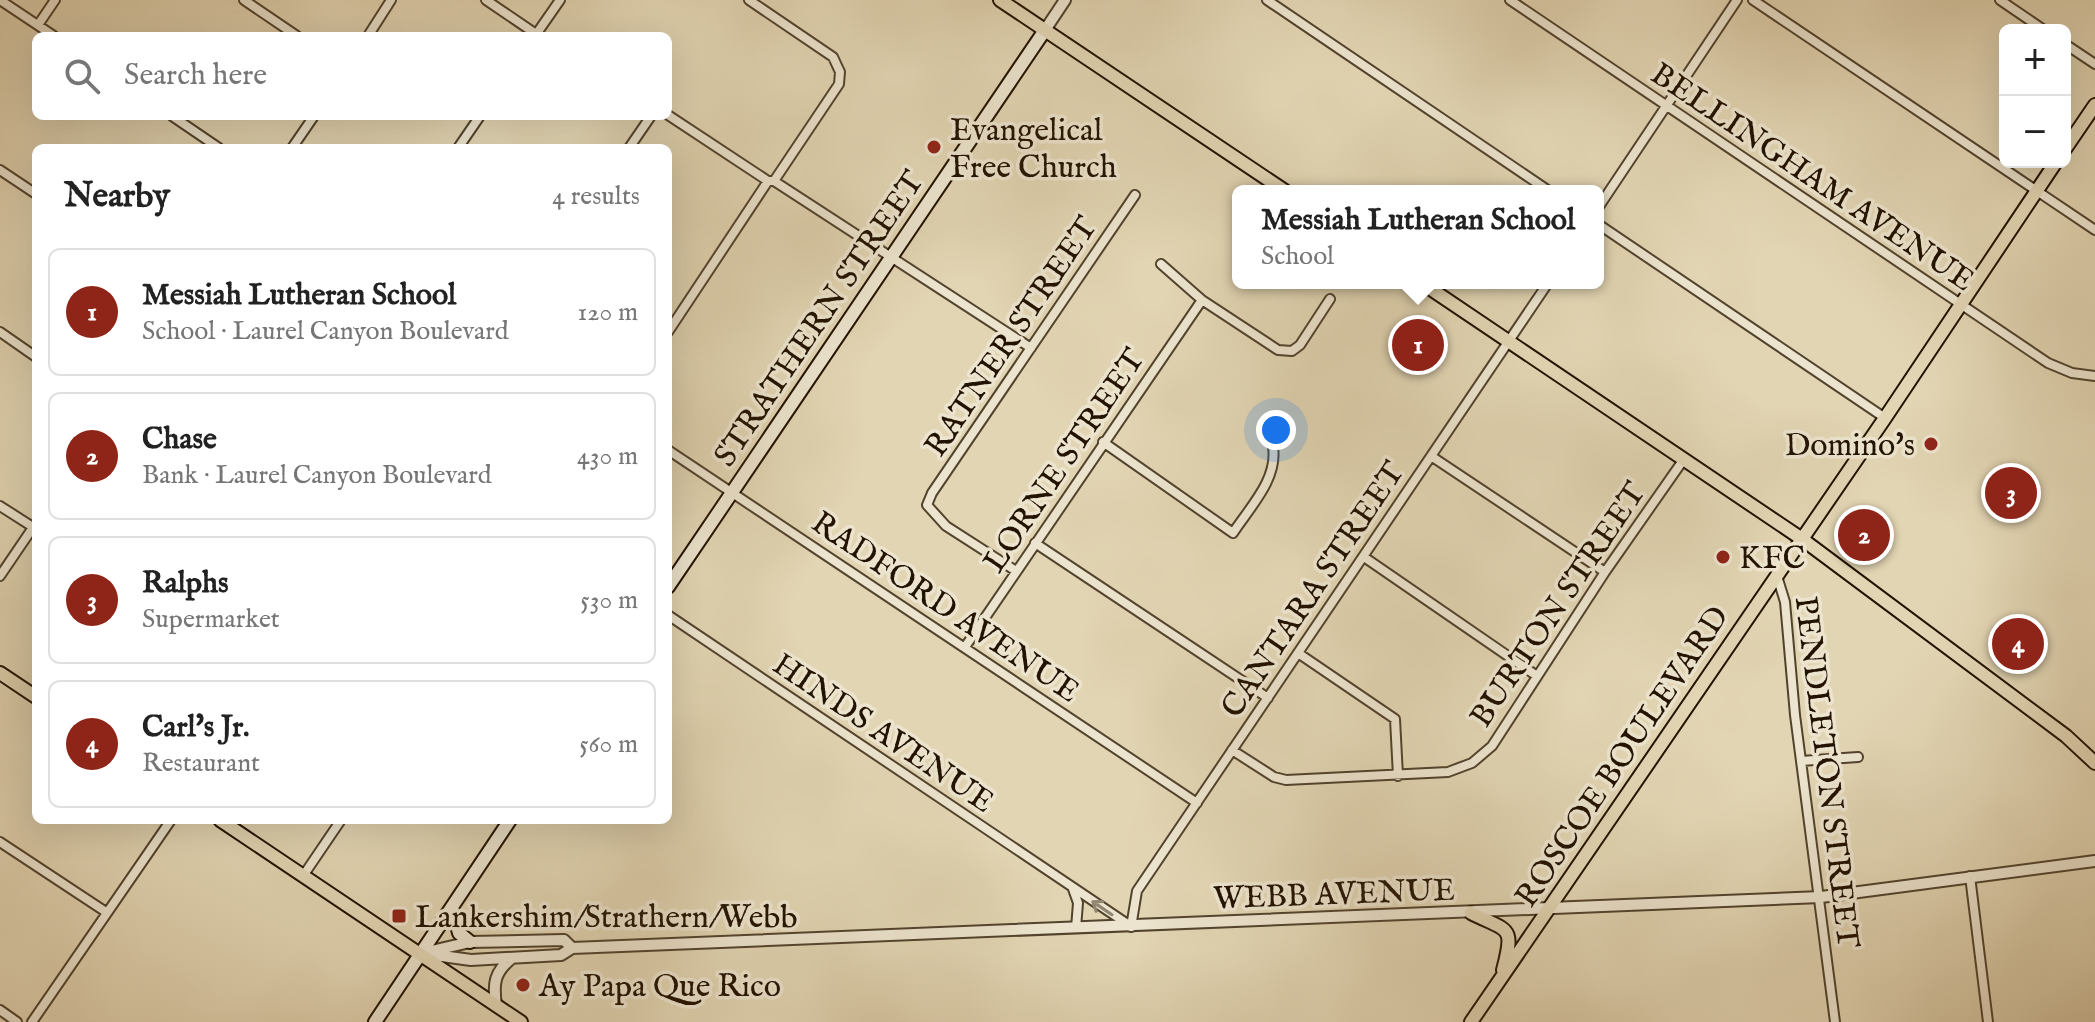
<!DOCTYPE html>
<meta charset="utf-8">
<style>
body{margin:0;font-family:"IM FELL English",serif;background:#f6f6f6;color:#222}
.controls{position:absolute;right:24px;top:24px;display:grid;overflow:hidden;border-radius:12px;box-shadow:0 8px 32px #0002}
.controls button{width:72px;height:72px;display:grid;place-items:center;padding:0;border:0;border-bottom:2px solid #e0e0e0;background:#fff;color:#222;font:40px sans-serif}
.you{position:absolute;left:1276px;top:430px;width:28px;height:28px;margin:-20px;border:6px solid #fff;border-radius:50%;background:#1a73e8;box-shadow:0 0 0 12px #1a73e833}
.badge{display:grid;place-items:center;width:52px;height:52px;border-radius:50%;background:#8f2418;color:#fff;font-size:26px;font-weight:700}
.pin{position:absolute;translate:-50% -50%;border:4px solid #fff;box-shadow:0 2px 8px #0006}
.popup{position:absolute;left:1232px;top:185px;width:372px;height:104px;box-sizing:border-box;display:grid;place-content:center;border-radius:12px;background:#fff;filter:drop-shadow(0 2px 6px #0005);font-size:26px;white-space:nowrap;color:#767676}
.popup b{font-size:30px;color:#222}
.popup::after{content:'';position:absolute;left:50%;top:100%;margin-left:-16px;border:16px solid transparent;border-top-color:#fff}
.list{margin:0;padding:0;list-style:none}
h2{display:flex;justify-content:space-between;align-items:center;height:104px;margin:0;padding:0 32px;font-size:34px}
h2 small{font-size:26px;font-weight:400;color:#767676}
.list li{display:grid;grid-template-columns:52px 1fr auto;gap:24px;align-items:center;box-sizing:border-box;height:128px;margin:0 16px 16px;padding:0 16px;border:2px solid #e0e0e0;border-radius:12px}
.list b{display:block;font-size:30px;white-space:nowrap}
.list p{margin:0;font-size:26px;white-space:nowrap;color:#767676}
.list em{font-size:26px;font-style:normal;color:#767676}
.icon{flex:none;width:44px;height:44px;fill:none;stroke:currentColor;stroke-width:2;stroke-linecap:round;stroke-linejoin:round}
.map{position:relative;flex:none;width:2095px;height:1022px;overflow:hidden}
.search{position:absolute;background:#fff;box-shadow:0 8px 32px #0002;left:32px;top:32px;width:640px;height:88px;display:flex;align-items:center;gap:20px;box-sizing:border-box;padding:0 28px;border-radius:12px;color:#767676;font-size:30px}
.panel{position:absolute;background:#fff;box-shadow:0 8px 32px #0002;left:32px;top:144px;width:640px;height:680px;border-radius:12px}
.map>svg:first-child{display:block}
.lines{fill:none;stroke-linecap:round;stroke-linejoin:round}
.minor-casing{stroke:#52432d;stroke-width:12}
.tertiary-casing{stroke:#52432d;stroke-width:14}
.secondary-casing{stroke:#221200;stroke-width:16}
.primary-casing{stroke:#221200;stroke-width:16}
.minor{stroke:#ece4ce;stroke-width:8}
.tertiary{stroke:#ece4ce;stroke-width:10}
.secondary{stroke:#ece4ce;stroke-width:12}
.primary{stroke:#e2d5b3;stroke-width:12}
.oneway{stroke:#918671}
.poi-dot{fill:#8f2418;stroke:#ece4ce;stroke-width:3}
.labels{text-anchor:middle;stroke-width:7;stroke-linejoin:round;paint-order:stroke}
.poi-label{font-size:32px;fill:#221200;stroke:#ece4ce;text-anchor:start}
.street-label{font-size:32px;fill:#221200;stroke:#ece4ce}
</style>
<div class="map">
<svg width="2095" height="1022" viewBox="0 0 2095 1022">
<rect width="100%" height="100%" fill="#e2d5b3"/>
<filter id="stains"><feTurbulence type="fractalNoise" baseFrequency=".0025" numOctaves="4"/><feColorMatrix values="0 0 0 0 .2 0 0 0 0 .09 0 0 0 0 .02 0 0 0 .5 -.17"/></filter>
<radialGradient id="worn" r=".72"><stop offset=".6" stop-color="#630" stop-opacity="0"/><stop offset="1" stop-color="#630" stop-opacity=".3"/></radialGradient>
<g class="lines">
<g class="minor-casing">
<path id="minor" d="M 0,0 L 54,36
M 244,0 L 297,36
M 486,0 L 536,34
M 1267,0 L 1549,191
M 1510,0 L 2048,363 L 2072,373 L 2095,376
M 1753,0 L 2095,230
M 2000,0 L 2044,30
M 38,25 L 55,0
M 368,36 L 391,0
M 535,36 L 560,0
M 2065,44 L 2095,64
M 668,115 L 768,181
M 172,116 L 219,148
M 292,148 L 314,116
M 458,148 L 480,116
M 629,148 L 651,116
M 0,170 L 36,194
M 774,181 L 1031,348
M 1598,208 L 1737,0
M 1598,224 L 1885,418
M 1161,264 L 1202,300 L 1278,350 L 1292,351 L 1300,345 L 1330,299
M 0,332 L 36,357
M 668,332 L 768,181 L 774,181 L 839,84 L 840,72 L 833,57 L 749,0
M 1103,442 L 1233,533 C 1250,507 1278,479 1273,447
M 668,450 L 1197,803
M 1431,456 L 1605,572
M 0,506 L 36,529
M 1035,543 L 1268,698
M 1364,557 L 1537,676
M 1016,571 L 946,526 L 927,505 L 932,493 L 1135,195
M 0,576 L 36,523
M 1777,576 L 1785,602 L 1795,715 L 1835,1022
M 668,615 L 1129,925
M 965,647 L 1202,300
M 1298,653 L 1395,719 L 1398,776
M 1232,750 L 1274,777 L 1286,780 L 1448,772 L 1472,763 L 1492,746 L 1605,572 L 1684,459
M 1801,761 L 1858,757
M 0,842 L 106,912
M 303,876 L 341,820
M 1970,876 L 1988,1022
M 1073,889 L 1078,903 L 1076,928
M 1131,927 L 1137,891 L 1548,283
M 0,1010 L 17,1022
M 32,1022 L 171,820"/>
</g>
<g class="tertiary-casing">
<path id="tertiary" d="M 1045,30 L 1065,0
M 427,952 L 470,942 L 564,940 L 572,948
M 420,953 L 471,960 L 561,955 L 572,948 L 1821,897 L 2095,861
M 496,1005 C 493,984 494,972 512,958"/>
</g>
<g class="secondary-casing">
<path id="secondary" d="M 668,587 L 1045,30
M 452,907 L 459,933 L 470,942
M 375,1022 L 510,820"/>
</g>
<g class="primary-casing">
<path id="primary" d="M 1000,0 L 1285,191
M 2065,149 L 2095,105
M 1422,283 L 1802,539 L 2066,736 L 2095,763
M 0,673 L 36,697
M 220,820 L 521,1022
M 1471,913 C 1509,932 1515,925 1503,970
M 1471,1022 L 1885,418 L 2056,162"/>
</g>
<use href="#minor" class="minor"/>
<use href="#tertiary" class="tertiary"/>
<use href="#secondary" class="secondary"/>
<use href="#primary" class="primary"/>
</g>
<defs><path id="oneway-shaft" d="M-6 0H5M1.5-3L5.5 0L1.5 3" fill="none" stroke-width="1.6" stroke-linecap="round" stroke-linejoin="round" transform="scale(2)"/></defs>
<use class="oneway" href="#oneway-shaft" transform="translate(1102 908) rotate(-146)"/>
<g class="poi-dot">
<circle cx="934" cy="147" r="8"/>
<circle cx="1931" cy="444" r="8"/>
<circle cx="1723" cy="557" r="8"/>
<rect x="391" y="908" width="16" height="16" rx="4"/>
<circle cx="523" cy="985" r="8"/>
</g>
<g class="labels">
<g class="poi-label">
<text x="950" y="140">Evangelical<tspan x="950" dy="37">Free Church</tspan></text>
<text x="1915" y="455" text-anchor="end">Domino's</text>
<text x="1739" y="568">KFC</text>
<text x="415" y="927">Lankershim/Strathern/Webb</text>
<text x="539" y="996">Ay Papa Que Rico</text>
</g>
<g class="street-label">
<text transform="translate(1813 176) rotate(34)" y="11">BELLINGHAM AVENUE</text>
<text transform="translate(818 318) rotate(-56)" y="11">STRATHERN STREET</text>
<text transform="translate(1010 336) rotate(-56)" y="11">RATNER STREET</text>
<text transform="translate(1063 460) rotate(-56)" y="11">LORNE STREET</text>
<text transform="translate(1312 589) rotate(-56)" y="11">CANTARA STREET</text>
<text transform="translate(1557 604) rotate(-56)" y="11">BURTON STREET</text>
<text transform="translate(946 606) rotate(34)" y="11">RADFORD AVENUE</text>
<text transform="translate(884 732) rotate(34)" y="11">HINDS AVENUE</text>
<text transform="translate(1621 756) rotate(-56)" y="11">ROSCOE BOULEVARD</text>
<text transform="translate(1828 772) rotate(83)" y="11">PENDLETON STREET</text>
<text transform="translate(1334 893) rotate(-2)" y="11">WEBB AVENUE</text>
</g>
</g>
<rect width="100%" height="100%" filter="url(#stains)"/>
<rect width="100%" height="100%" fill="url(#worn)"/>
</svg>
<div class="controls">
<button>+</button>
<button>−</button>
</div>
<div class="you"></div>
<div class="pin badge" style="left:1418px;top:345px">1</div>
<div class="popup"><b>Messiah Lutheran School</b>School</div>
<div class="pin badge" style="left:1864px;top:535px">2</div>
<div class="pin badge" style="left:2011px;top:493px">3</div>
<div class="pin badge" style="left:2018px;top:644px">4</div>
<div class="search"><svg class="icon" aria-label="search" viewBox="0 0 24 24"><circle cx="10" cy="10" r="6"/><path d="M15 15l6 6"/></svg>Search here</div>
<section class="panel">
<h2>Nearby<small>4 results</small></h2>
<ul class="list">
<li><span class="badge">1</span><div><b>Messiah Lutheran School</b><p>School · Laurel Canyon Boulevard</p></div><em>120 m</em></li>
<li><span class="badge">2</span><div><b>Chase</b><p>Bank · Laurel Canyon Boulevard</p></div><em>430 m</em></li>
<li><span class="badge">3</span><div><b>Ralphs</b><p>Supermarket</p></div><em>530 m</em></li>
<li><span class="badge">4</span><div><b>Carl's Jr.</b><p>Restaurant</p></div><em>560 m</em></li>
</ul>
</section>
</div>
